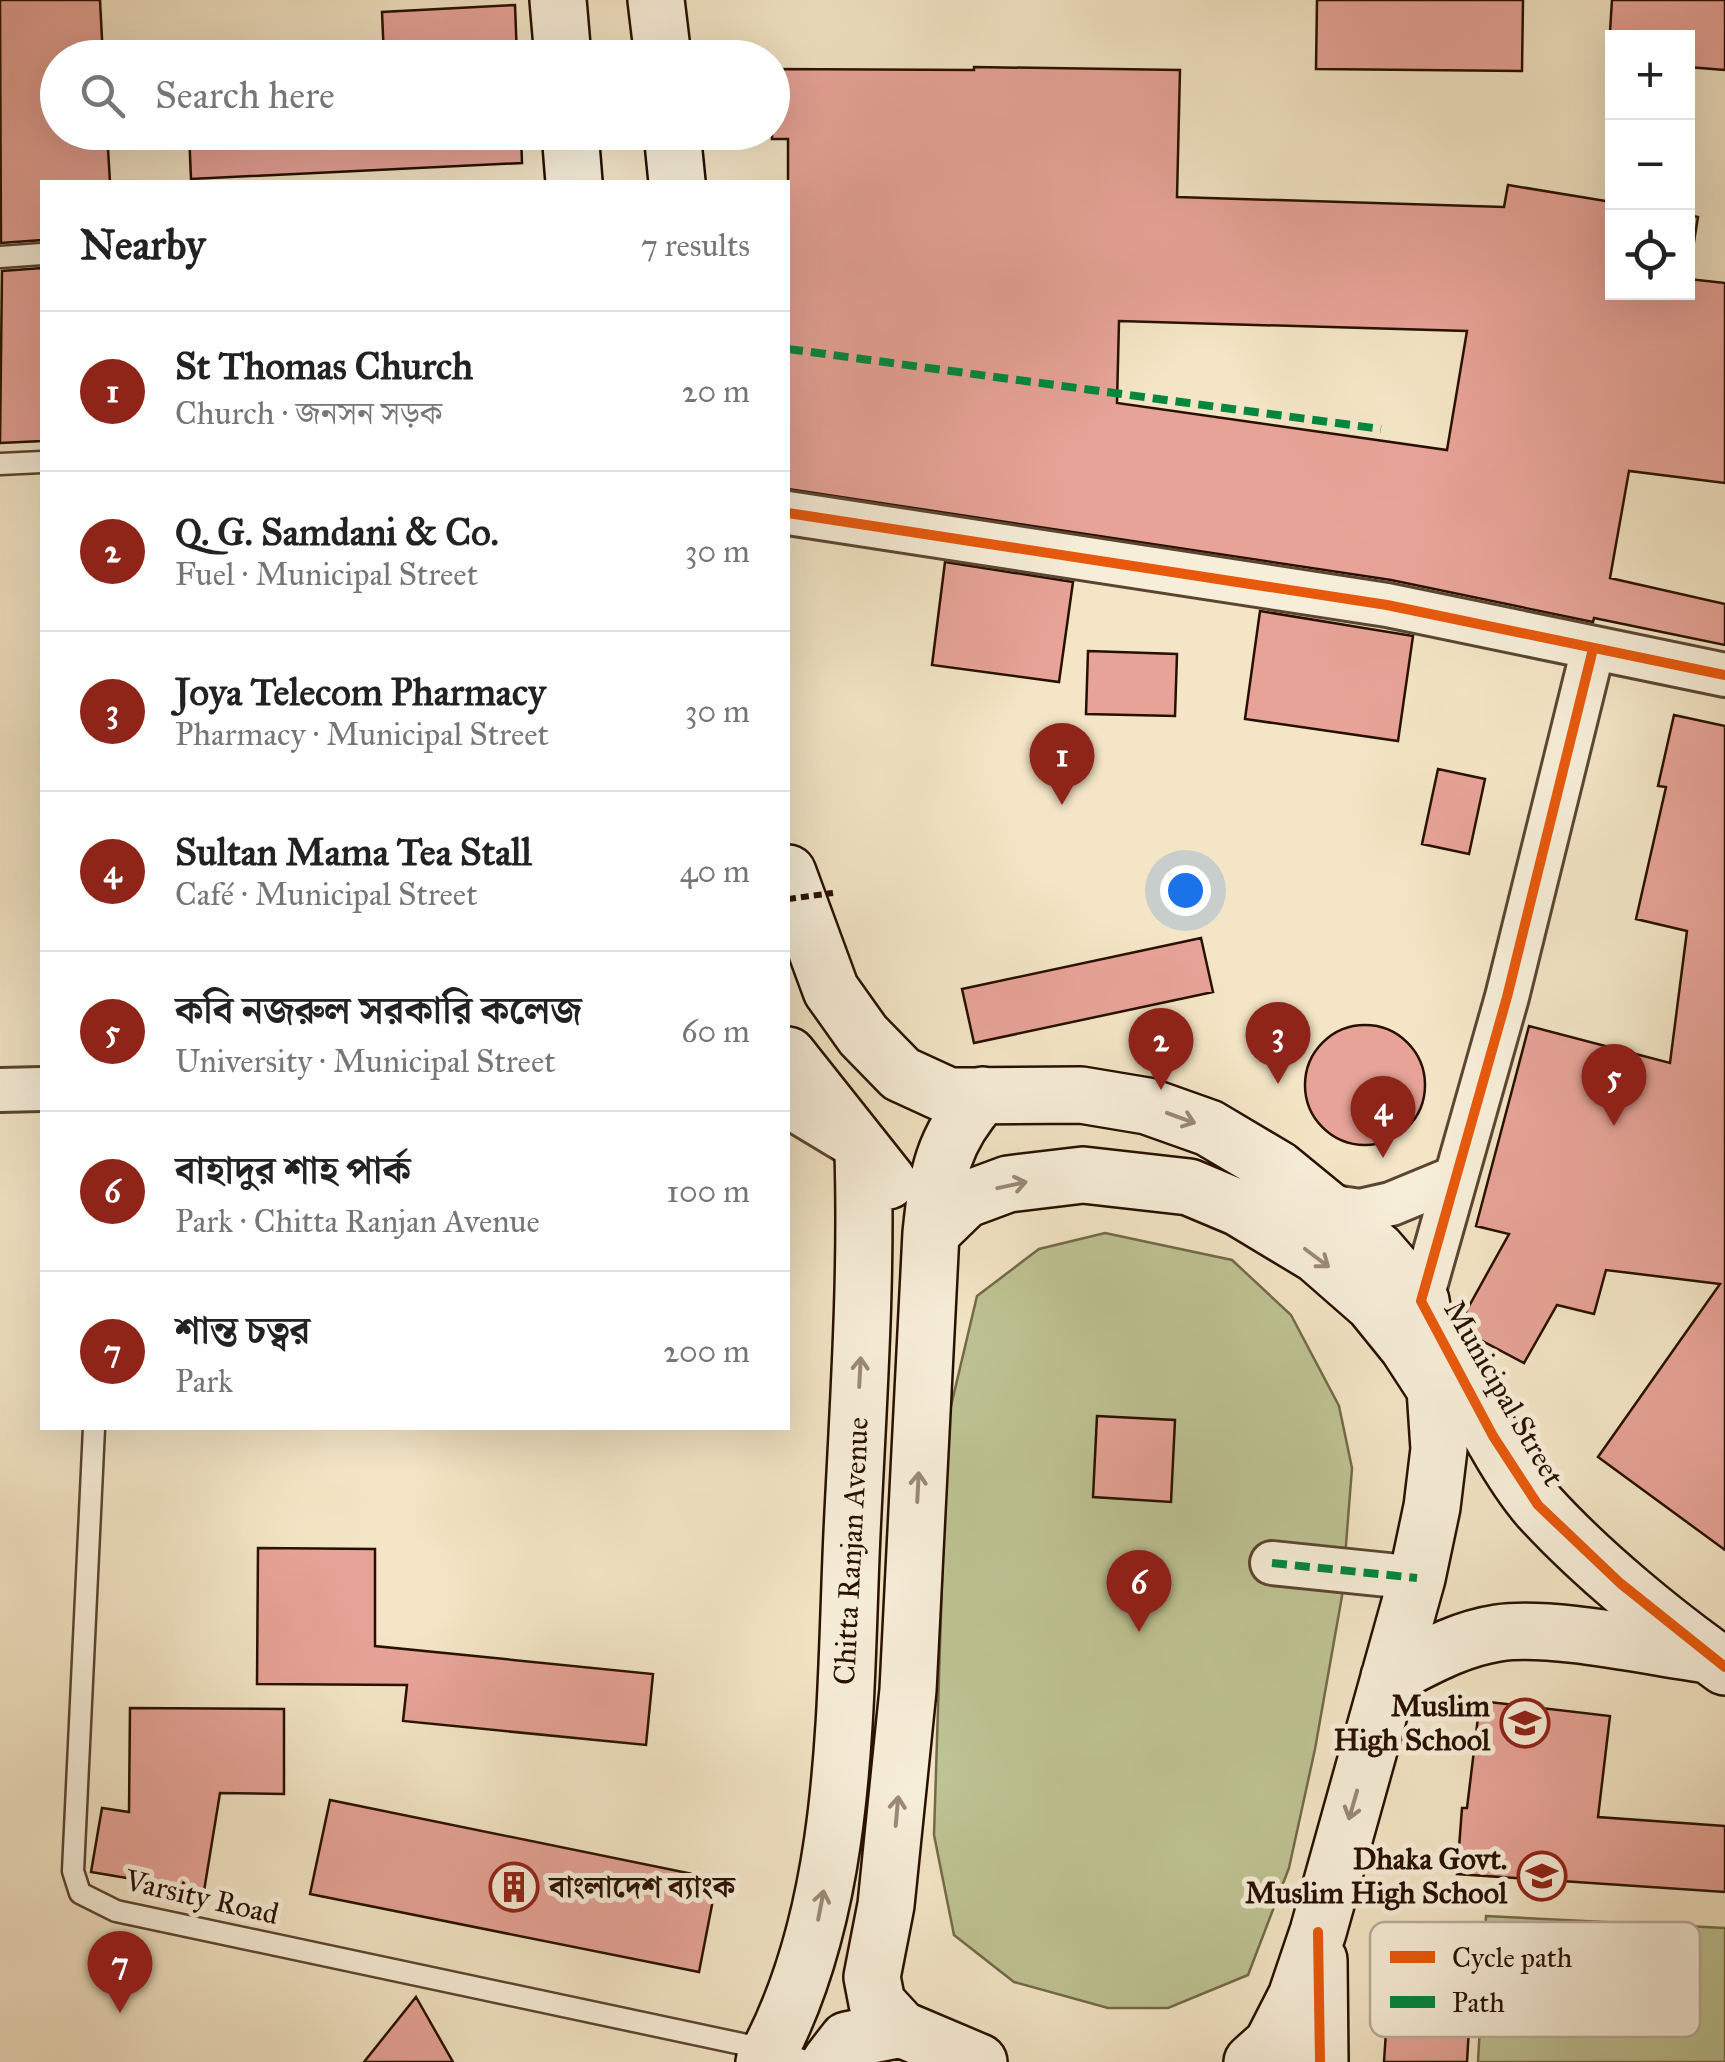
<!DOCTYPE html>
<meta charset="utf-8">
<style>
body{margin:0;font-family:"IM FELL Great Primer","Noto Serif Bengali",serif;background:#f2f2f2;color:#222}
.controls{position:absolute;right:30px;top:30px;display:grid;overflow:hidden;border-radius:0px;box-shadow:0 10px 40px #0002}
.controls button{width:90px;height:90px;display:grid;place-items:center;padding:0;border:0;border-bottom:2px solid #e0e0e0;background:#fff;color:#222;font:50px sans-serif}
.you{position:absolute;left:1185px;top:890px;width:35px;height:35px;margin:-25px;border:8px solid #fff;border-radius:50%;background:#1a73e8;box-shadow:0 0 0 15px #1a73e833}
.badge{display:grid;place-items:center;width:65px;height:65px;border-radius:50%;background:#8f2418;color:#fff;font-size:32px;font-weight:700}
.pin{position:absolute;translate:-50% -82px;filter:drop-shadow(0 2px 5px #0008)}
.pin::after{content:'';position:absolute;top:52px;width:35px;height:30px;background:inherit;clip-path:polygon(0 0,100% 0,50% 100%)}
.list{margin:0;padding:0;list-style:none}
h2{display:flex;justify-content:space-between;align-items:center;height:130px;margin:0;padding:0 40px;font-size:42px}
h2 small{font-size:32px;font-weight:400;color:#767676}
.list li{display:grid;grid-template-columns:65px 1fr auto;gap:30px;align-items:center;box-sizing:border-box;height:160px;padding:0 40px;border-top:2px solid #e0e0e0}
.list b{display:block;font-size:38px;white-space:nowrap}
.list p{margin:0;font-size:32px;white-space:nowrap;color:#767676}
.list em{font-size:32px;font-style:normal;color:#767676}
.icon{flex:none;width:55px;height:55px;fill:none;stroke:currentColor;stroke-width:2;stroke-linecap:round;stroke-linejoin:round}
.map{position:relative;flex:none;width:1725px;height:2062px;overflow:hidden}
.search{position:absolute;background:#fff;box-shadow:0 10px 40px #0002;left:40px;top:40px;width:750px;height:110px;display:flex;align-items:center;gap:25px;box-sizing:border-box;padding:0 35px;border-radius:55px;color:#767676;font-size:38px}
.panel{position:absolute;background:#fff;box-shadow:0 10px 40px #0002;left:40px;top:180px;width:750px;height:1250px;border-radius:0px}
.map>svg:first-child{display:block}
.green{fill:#bec393;stroke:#736a4a;stroke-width:2.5}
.building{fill:#e7a397;stroke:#281000;stroke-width:2.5;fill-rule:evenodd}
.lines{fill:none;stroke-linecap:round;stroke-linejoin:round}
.lane-casing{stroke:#5b4531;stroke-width:25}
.street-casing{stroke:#5b4531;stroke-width:48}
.secondary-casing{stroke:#281000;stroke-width:60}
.lane{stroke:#f7eed9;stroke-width:20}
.street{stroke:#f7eed9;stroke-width:42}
.secondary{stroke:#f7eed9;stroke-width:55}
.path-bridge{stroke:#281000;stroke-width:6;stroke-dasharray:8 5;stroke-linecap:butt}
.quiet{stroke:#00873e;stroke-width:8;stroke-dasharray:15 8;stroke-linecap:butt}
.cycleway-casing{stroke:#f7eed9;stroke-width:16}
.cycleway{stroke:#e8590c;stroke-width:10}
.oneway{stroke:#9a8a77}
.labels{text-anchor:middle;stroke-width:10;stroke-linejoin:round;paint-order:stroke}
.street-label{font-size:30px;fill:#281000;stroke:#f7eed9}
.poi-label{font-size:30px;font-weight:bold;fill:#281000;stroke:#f7eed9;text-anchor:end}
.key{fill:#f7eed9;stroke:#b9ab98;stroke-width:2.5}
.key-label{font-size:28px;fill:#281000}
</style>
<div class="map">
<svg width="1725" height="2062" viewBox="0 0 1725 2062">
<rect width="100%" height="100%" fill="#f3e5c5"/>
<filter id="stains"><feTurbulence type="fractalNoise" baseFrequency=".002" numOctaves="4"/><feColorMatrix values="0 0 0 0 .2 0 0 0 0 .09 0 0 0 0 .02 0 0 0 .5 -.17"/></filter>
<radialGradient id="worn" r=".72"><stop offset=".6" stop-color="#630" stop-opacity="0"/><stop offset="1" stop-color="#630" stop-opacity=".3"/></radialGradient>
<path class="green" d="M 1105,1233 L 1232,1260 L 1291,1315 L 1339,1406 L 1352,1468 L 1342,1596 L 1315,1749 L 1289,1868 L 1248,1975 L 1168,2008 L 1108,2008 L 1014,1982 L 954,1935 L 934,1835 L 947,1423 L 977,1296 L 1039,1249 Z
M 1486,1916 L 1725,1928 L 1725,2062 L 1478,2062 Z"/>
<path class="building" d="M 0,0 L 100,0 L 103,58 L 58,58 L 58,132 L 107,132 L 110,182 L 42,182 L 42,240 L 1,243 Z
M 1317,0 L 1523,0 L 1522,71 L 1316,69 Z
M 1612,0 L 1725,0 L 1725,70 L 1688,67 L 1688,38 L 1612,38 L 1612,63 L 1608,63 Z
M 515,5 L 517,58 L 384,58 L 382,12 Z
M 974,67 L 1180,70 L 1177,197 L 1504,207 L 1508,185 L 1612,202 L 1612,292 L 1688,292 L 1688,215 L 1698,217 L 1688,279 L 1725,283 L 1725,483 L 1629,471 L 1610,578 L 1725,604 L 1725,645 L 1594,618 L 1593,622 L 1391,580 L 788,489 L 788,139 L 772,139 L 772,69 L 974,70 ZM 1119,321 L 1467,331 L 1447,450 L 1117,403 Z
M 189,132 L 521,132 L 522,163 L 191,179 Z
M 42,268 L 42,441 L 0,443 L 2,271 Z
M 945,562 L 1073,582 L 1059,682 L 932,665 Z
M 1260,611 L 1413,636 L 1398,741 L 1245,719 Z
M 1088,651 L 1177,654 L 1175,716 L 1086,714 Z
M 1674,715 L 1725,726 L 1725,1550 L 1598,1457 L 1720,1284 L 1606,1270 L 1594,1314 L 1557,1305 L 1524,1363 L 1475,1337 L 1463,1317 L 1509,1234 L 1476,1226 L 1529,1026 L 1670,1063 L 1687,931 L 1636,919 L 1666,787 L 1658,786 Z
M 1438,769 L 1485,779 L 1469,854 L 1422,844 Z
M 1201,938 L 1213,992 L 974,1043 L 962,989 Z
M1305 1085a60 60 0 1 1 120 0a60 60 0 1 1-120 0Z
M 1097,1416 L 1175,1420 L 1171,1502 L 1093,1497 Z
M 258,1548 L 375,1549 L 375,1646 L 653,1674 L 646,1745 L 403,1721 L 407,1685 L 257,1684 Z
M 1480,1701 L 1610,1716 L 1598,1817 L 1725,1826 L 1725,1892 L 1457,1874 L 1462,1808 L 1467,1808 Z
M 130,1708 L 284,1709 L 284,1794 L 220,1793 L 204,1891 L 91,1872 L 102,1808 L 129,1812 Z
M 330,1800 L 717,1879 L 699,1972 L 310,1894 Z
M 1391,1955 L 1473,1960 L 1467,2062 L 1384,2062 Z
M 416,1997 L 453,2062 L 364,2062 Z"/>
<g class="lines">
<g class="lane-casing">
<path id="lane" d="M 0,257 L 42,254
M 0,464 L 42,462
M 94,1428 L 73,1871 L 80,1893 L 116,1911 L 770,2050 L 809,2062"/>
</g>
<g class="street-casing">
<path id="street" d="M 788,513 L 1387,605 L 1725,675
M 0,1090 L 42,1089
M 788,1106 L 846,1141
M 1327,1206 L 1360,1211 L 1391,1204 L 1454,1178
M 1421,1301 L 1507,997 L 1593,649
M 1272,1563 L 1417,1578"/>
</g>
<g class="secondary-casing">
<path id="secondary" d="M 558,0 L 563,58
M 656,0 L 663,58
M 570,132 L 574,182
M 672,132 L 677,182
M 788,873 L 831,990 L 863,1035 L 901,1074 L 949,1096 L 1081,1095 L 1147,1106 L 1209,1128 L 1278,1169 L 1377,1250 L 1421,1301 L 1434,1376
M 788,1055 L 888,1181
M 931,1233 L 965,1200 L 1008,1184 L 1083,1175 L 1189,1187 L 1239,1208 L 1317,1255 L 1373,1304 L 1407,1346 L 1435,1389 L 1439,1449 L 1432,1507 L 1417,1578 L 1318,1932 L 1296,1997 L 1272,2044 L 1252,2062
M 1439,1335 C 1467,1387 1501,1463 1539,1507 C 1590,1563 1663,1623 1725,1667
M 1389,1677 C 1424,1659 1458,1639 1498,1633 C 1552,1625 1650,1647 1708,1655
M 1319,1960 L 1320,2062
M 764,2062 C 850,1906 844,1707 852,1533 C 858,1407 867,1280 863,1153
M 830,2062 L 847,2040 L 901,2029
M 979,2062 L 901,2029 L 877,2003 L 872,1977 L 886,1905 L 908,1690 L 931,1233 C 937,1175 942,1140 983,1095"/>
</g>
<use href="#lane" class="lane"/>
<use href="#street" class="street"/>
<use href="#secondary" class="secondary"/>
<path class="path-bridge" d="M 788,899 L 833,893"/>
<path class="quiet" d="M 788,349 L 1381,429
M 1272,1563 L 1417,1578"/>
<g class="cycleway-casing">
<path id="cycleway" d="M 788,513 L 1387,605 L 1725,675
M 1593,649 L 1507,997 L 1421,1301 L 1493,1436 L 1538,1505 L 1620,1583 L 1725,1667
M 1318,1932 L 1320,2062"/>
</g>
<use href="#cycleway" class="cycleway"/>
</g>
<defs><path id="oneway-shaft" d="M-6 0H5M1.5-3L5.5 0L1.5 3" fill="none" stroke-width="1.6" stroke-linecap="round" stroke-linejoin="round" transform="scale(2.5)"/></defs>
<g class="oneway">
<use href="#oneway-shaft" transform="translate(1181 1118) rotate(20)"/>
<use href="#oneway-shaft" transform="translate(1012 1185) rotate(-12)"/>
<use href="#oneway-shaft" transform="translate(1317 1258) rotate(37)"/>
<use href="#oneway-shaft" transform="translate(860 1372) rotate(-87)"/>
<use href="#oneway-shaft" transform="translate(918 1487) rotate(-87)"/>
<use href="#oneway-shaft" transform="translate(1353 1805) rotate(106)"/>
<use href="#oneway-shaft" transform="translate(897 1811) rotate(-85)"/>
<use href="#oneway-shaft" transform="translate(821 1905) rotate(-79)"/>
</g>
<defs>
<g id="school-ring" transform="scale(2.5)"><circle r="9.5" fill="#f7eed9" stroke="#8f2418" stroke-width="1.5"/><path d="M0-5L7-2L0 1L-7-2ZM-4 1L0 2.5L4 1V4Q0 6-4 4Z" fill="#8f2418"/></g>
<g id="building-ring" transform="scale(2.5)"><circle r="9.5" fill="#f7eed9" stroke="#8f2418" stroke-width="1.5"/><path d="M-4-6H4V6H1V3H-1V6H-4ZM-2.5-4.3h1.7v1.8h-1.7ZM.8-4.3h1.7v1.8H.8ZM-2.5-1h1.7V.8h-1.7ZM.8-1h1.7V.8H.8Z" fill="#8f2418"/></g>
</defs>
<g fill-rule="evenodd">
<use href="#school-ring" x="1525" y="1723"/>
<use href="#school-ring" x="1542" y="1876"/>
<use href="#building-ring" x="514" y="1887"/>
</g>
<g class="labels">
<g class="street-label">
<text transform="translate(1504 1393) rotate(60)" y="10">Municipal Street</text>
<text transform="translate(851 1551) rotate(-87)" y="10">Chitta Ranjan Avenue</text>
<text transform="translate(202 1897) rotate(13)" y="10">Varsity Road</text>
</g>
<g class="poi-label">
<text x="1490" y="1716">Muslim<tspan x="1490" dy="34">High School</tspan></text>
<text x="1507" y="1869">Dhaka Govt.<tspan x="1507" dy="34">Muslim High School</tspan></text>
<text x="549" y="1897" text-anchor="start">বাংলাদেশ ব্যাংক</text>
</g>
</g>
<rect x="1370" y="1922" width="330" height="115" rx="15" class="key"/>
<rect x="1390" y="1951" width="45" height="12" fill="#e8590c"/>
<rect x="1390" y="1996" width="45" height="12" fill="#00873e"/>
<g class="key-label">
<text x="1452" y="1967">Cycle path</text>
<text x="1452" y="2012">Path</text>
</g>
<rect width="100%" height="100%" filter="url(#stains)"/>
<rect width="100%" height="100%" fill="url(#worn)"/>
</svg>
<div class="controls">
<button>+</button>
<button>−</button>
<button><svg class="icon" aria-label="locate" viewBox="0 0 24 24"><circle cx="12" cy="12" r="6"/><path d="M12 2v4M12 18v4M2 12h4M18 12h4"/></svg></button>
</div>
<div class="you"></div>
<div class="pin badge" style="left:1062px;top:805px">1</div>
<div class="pin badge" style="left:1161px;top:1090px">2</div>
<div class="pin badge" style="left:1278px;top:1084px">3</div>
<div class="pin badge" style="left:1383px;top:1158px">4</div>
<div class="pin badge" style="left:1614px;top:1126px">5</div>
<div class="pin badge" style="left:1139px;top:1632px">6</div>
<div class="pin badge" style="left:120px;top:2013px">7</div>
<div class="search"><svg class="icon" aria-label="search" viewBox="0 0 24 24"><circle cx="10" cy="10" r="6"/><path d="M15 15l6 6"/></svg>Search here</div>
<section class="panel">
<h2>Nearby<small>7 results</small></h2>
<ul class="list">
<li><span class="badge">1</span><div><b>St Thomas Church</b><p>Church · জনসন সড়ক</p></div><em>20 m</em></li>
<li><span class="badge">2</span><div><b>Q. G. Samdani &amp; Co.</b><p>Fuel · Municipal Street</p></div><em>30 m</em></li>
<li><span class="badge">3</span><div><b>Joya Telecom Pharmacy</b><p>Pharmacy · Municipal Street</p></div><em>30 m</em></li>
<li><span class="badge">4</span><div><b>Sultan Mama Tea Stall</b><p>Café · Municipal Street</p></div><em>40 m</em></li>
<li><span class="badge">5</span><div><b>কবি নজরুল সরকারি কলেজ</b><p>University · Municipal Street</p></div><em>60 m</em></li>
<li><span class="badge">6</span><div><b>বাহাদুর শাহ পার্ক</b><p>Park · Chitta Ranjan Avenue</p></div><em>100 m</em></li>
<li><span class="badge">7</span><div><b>শান্ত চত্বর</b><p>Park</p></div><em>200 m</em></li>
</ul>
</section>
</div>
